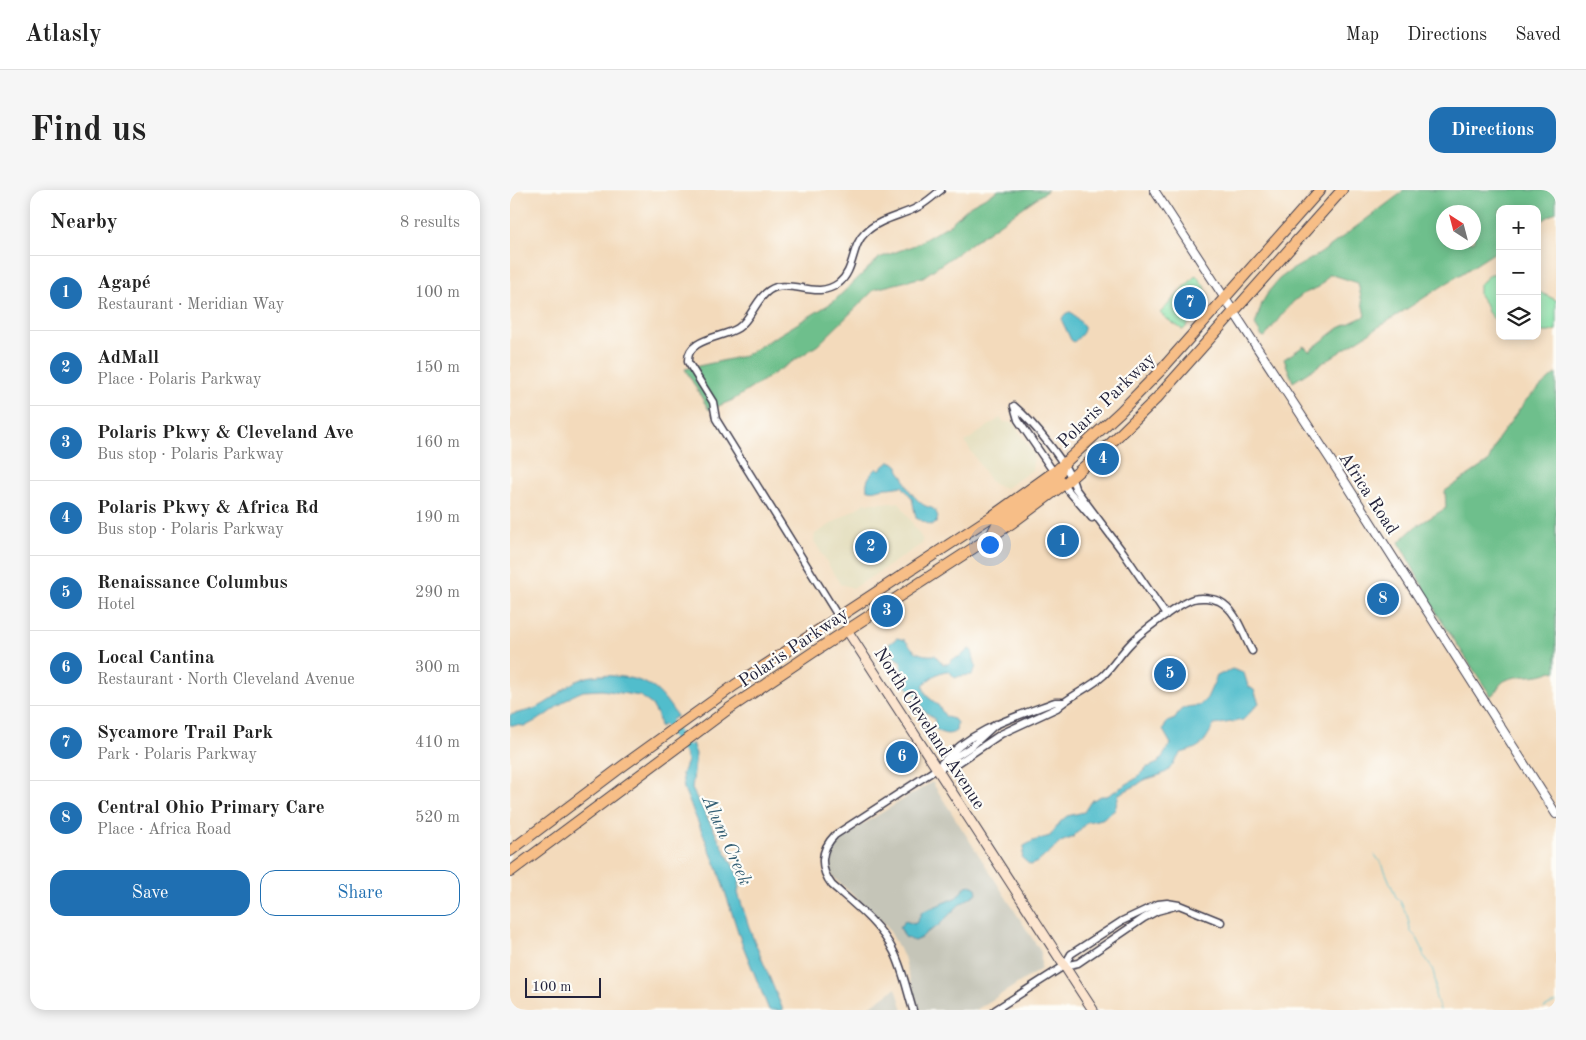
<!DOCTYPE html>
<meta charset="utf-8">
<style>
body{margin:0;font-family:"Old Standard TT",serif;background:#f6f6f6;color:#222}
.controls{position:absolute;right:15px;top:15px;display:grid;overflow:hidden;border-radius:10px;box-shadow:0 2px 12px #0003}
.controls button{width:45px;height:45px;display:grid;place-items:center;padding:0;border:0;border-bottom:1px solid #e0e0e0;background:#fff;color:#222;font:25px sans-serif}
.compass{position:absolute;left:926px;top:15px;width:45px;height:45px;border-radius:50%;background:#fff;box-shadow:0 2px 12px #0003;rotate:324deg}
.scale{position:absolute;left:15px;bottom:12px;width:76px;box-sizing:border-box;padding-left:5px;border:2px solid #22223b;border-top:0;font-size:14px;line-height:18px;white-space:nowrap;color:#22223b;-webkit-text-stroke:4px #fdfcf7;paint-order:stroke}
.you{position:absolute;left:479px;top:354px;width:18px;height:18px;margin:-12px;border:4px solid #fff;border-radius:50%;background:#1a73e8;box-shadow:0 0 0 8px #1a73e833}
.badge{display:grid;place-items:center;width:32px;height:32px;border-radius:50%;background:#1f6fb2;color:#fff;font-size:16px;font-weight:700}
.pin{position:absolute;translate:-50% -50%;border:2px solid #fff;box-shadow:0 1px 5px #0006}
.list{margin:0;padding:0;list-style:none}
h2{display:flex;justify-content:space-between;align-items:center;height:65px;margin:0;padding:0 20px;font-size:21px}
h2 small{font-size:16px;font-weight:400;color:#767676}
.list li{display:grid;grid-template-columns:32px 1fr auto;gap:15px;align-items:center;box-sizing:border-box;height:75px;padding:0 20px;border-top:1px solid #e0e0e0}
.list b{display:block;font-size:19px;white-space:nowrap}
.list p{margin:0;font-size:16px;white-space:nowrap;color:#767676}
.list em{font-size:16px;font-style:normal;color:#767676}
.actions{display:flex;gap:10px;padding:15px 20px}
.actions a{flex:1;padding:11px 0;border:1px solid #1f6fb2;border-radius:15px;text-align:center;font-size:18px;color:#1f6fb2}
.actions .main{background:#1f6fb2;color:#fff}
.icon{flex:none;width:28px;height:28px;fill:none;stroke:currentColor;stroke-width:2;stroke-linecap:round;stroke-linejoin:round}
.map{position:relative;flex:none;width:1046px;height:820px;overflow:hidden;border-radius:15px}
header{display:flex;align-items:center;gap:30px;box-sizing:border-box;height:70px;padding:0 25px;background:#fff;border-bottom:1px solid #e0e0e0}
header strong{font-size:24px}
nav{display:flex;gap:28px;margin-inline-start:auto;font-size:18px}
.intro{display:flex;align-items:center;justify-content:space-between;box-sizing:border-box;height:120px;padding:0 30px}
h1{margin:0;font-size:35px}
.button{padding:12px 22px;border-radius:15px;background:#1f6fb2;color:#fff;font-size:18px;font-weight:700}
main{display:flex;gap:30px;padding:0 30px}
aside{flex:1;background:#fff;border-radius:15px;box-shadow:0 2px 12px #0003}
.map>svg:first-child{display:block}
.built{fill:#e2dcba}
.industrial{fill:#c5c5b8}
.green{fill:#88e1a7;stroke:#558271}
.forest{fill:#6ebf8c;stroke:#487064;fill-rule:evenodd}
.water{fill:#51bdcc;stroke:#3a7084}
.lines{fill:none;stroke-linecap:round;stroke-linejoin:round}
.stream{stroke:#51bdcc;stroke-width:1}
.river{stroke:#51bdcc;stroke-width:9}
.minor-casing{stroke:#413e4e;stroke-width:9}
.tertiary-casing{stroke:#413e4e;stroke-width:10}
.secondary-casing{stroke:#413e4e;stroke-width:11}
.primary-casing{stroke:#413e4e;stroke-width:12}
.minor{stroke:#fff;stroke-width:6}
.tertiary{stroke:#fff;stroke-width:8}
.secondary{stroke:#fce5cf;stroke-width:9}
.primary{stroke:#f7be87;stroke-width:10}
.labels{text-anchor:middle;stroke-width:4.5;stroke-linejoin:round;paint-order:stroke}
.street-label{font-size:18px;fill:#22223b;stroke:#fdfcf7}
.water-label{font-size:19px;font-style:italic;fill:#356075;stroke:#fdfcf7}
</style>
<header>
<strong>Atlasly</strong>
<nav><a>Map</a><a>Directions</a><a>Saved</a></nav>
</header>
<div class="intro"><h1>Find us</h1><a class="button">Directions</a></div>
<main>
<aside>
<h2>Nearby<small>8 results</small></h2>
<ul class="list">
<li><span class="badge">1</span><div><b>Agapé</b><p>Restaurant · Meridian Way</p></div><em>100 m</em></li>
<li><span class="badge">2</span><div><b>AdMall</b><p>Place · Polaris Parkway</p></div><em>150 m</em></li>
<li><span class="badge">3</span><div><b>Polaris Pkwy &amp; Cleveland Ave</b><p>Bus stop · Polaris Parkway</p></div><em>160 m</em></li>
<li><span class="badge">4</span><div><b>Polaris Pkwy &amp; Africa Rd</b><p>Bus stop · Polaris Parkway</p></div><em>190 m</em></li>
<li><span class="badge">5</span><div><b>Renaissance Columbus</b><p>Hotel</p></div><em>290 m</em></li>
<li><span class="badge">6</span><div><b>Local Cantina</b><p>Restaurant · North Cleveland Avenue</p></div><em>300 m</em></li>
<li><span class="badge">7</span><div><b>Sycamore Trail Park</b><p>Park · Polaris Parkway</p></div><em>410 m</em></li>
<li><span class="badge">8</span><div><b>Central Ohio Primary Care</b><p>Place · Africa Road</p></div><em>520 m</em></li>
</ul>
<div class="actions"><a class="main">Save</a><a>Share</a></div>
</aside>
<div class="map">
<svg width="1046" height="820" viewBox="0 0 1046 820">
<rect width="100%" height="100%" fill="#fdfcf7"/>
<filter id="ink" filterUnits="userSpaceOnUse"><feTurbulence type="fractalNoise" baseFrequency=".02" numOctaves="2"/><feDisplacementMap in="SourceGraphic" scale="10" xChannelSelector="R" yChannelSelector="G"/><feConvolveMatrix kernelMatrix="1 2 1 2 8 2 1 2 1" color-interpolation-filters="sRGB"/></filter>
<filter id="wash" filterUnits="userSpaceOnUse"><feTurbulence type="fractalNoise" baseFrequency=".0096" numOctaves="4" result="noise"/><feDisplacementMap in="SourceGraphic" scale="20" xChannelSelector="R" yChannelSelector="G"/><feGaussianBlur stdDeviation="1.12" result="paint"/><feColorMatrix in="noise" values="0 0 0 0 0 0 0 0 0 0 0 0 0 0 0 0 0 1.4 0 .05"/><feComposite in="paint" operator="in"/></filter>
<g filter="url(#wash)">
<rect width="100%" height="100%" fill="#f3dabb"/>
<path class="built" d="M 490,228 L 494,232 L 503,233 L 523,263 L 524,267 L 522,280 L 496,298 L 486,295 L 481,292 L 455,252 Z
M 389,312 L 413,350 L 412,354 L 344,398 L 330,394 L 304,351 L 305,344 L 355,313 L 382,313 Z"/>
<path class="industrial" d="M 422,592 L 531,762 L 531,779 L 466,820 L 408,820 L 394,767 L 377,736 L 322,686 L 318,666 L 327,650 Z
M 386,798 L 393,820 L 355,820 Z"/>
<path class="green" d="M 990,83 L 990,136 L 978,122 L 975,113 L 969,105 L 969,95 L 981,84 Z
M 686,85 C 692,94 703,104 697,115 L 673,140 C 665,134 657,130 650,123 Z
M 1027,101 L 1046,110 L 1046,140 L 1039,142 L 1027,142 Z"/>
<path class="forest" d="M 489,0 L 538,0 L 413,87 L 365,99 L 308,155 L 223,210 L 199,220 L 175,179 L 234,166 L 323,112 L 369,68 L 405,55 L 439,35 L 461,15 Z
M 893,0 L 1046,0 L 1046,22 L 1027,34 L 1027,19 L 990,19 L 990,59 L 783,192 L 774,169 L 794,156 L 799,161 L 829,138 L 855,126 L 848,93 L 820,84 L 809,97 L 793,104 L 783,112 L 770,127 L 755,147 L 752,146 L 745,135 L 752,113 L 759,101 L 769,89 L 780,81 L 811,63 L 890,4 ZM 934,22 L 964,22 L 964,52 L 934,52 Z
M 1046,183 L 1046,482 L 1041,481 C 1028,489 1008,483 994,491 C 988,495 987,502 981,506 L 929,427 L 889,352 L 905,337 L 936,318 L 935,301 L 978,272 L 988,249 L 1017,209 Z"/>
<path class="water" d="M 561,122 L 574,136 C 575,143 569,147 564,152 L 561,150 L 552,131 C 552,126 556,122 561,122 Z
M 379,272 L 383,272 L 388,276 C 388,281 390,282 393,286 C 394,288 395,291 396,294 C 399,301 405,308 411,313 C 419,320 424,314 428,327 L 426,333 L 420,335 L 406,328 L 402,308 L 392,296 C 386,297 382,298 376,298 C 369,298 364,303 357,299 C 355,289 362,283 367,278 L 369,280 Z
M 387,448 L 395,450 C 405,462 408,466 425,465 L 433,474 L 438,474 L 443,469 L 451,466 L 459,459 L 462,461 L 466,477 L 462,485 L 450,486 L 445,488 L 439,481 C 431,480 417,489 413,497 L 417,506 L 428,515 L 436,527 L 444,529 L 447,533 L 446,541 C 439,546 432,544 426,539 L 424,528 L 414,521 L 408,507 L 395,495 L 392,489 L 391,472 L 378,462 L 379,454 Z
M 722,479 L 734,483 L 738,496 L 744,500 L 749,513 L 733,530 L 704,535 C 693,554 693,557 671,563 L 658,581 L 650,585 L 634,590 L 627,595 L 609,604 L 605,620 L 592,629 L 577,632 L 563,647 L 551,652 L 528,672 L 520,675 L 512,668 L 514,656 L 523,651 L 540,646 L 551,631 L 557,626 L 574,622 L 581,611 L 591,606 L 597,606 L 625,589 L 636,578 L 648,573 L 661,554 L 653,540 L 657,532 L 665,529 C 669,517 677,516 689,516 L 697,508 L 707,486 Z
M 90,485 C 107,486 126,487 141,496 C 152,503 160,516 167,526 L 150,537 L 148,526 L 142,515 L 130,506 L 92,500 L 73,501 L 62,506 L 33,527 L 16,536 L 0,535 L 0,525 C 12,522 24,520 34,514 C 48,506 59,492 74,488 C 79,486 85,486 90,485 Z
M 182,553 L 186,564 L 182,599 L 230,689 L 228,703 L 241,743 L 273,820 L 259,820 L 231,751 L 208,680 L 174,599 L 172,584 L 177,571 L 174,560 Z
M 461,695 L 466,698 L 467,703 L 449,715 L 428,736 L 416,743 L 411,748 L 404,751 L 395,747 L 391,739 L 389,738 L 395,731 L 404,734 L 407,732 L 412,722 L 447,707 L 456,696 Z"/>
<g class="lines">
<path class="stream" d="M 865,665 L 873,676 L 886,707 L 890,711 L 897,725 L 901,742 L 907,748 L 913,760 L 913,765 C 923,776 926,786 925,800 C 924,806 929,814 930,820
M 1034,818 L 1046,812"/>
<path class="river" d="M 152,525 L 176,559"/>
</g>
</g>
<g filter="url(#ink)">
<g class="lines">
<g class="minor-casing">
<path id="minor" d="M 504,216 C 522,231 559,275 565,298 L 613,362 L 656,425
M 504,216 L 508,230 L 545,284
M 551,292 L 582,328
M 328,426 L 206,229 L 203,212 L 178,172 C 176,148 213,148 228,138 C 243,128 247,103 266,97 C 287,92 308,109 329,93 C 345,80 341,56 355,43 C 369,29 390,26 406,18 C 415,14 423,6 431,0
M 431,574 C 459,540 505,527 545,512 L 554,512
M 433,577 L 448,573 L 491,544 L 547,518 C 561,505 580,498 594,485 C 604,475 611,463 621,453 C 631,442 670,413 683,409 C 691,407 702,408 709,411 C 727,420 733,445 742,461
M 554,776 L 561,764 L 612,731 L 648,714 L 657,713 L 669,715 L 711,732
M 403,820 C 397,801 393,780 384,762 C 370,734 345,715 322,695 C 309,678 310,660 325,645 L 462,556 L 486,534
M 485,820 L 554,776 L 568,773 L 634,728 L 647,721 L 669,715"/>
</g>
<g class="tertiary-casing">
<path id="tertiary" d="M 644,0 L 837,295 L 1046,624"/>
</g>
<g class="secondary-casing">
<path id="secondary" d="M 337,440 L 583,820"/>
</g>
<g class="primary-casing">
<path id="primary" d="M 482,344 L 487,334 L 493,329 L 548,288 L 552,276
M 0,661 L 114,575 L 225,495 L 481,327 L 548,279 L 610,222 L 652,179 L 810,0
M 0,682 L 217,520 L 302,463 L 502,333 L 553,295 L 600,254 L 647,208 L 832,0"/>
</g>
<use href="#minor" class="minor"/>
<use href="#tertiary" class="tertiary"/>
<use href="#secondary" class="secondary"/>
<use href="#primary" class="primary"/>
</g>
</g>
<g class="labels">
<g class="street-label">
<text transform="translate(596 210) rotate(-44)" y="6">Polaris Parkway</text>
<text transform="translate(859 303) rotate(57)" y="6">Africa Road</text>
<text transform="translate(283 457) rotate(-34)" y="6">Polaris Parkway</text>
<text transform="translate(420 538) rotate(57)" y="6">North Cleveland Avenue</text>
</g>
<g class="water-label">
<text transform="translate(218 650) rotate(66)" y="7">Alum Creek</text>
</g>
</g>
</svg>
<div class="controls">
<button>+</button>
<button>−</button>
<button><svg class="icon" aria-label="layers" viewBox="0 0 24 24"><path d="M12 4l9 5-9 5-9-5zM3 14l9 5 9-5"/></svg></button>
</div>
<svg class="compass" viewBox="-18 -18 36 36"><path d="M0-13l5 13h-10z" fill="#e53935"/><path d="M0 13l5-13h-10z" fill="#767676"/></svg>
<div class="scale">100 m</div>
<div class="you"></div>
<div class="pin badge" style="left:553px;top:351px">1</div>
<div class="pin badge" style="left:361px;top:357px">2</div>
<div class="pin badge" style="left:377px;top:421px">3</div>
<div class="pin badge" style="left:593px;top:269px">4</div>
<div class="pin badge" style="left:660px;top:484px">5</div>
<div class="pin badge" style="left:392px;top:567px">6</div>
<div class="pin badge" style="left:680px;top:113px">7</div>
<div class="pin badge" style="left:873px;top:409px">8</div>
</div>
</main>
